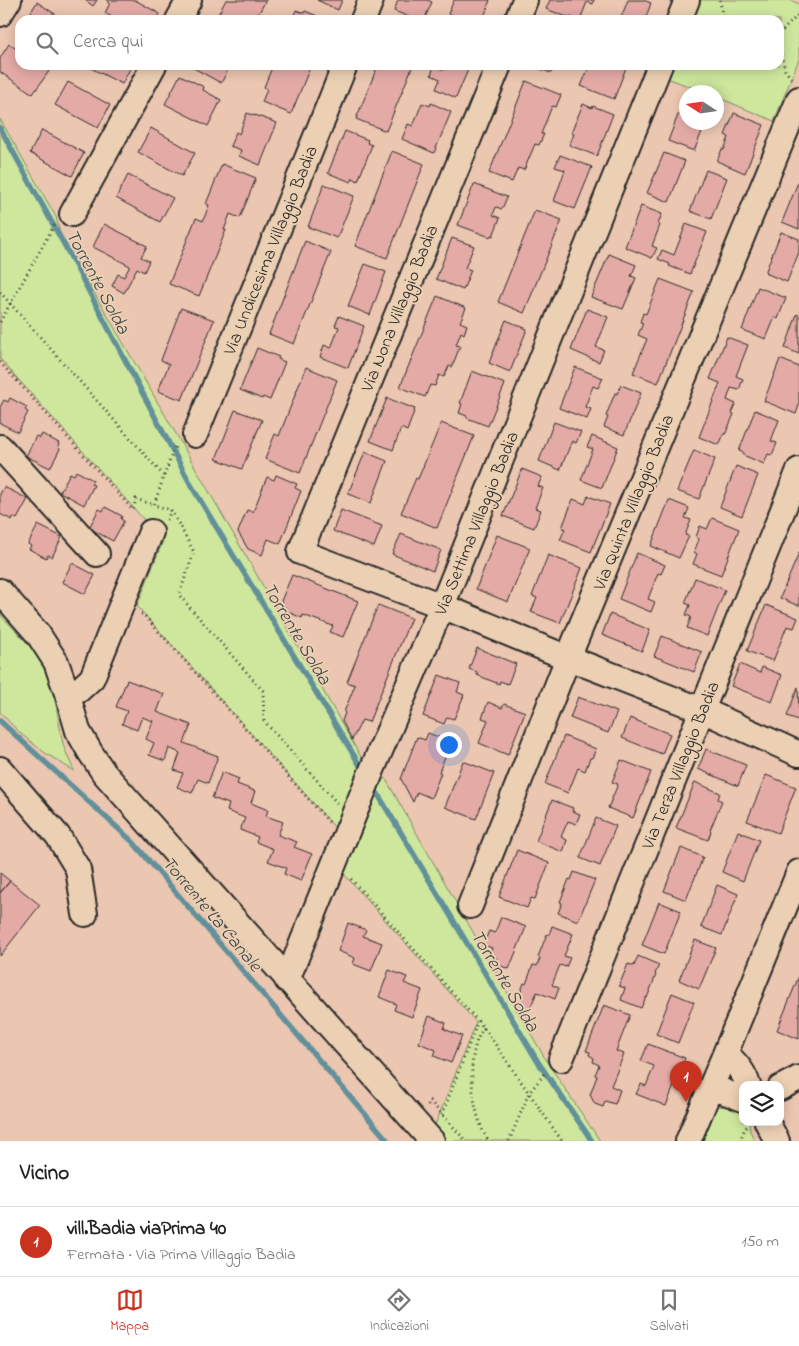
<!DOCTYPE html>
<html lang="it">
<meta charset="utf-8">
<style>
body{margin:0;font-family:"Indie Flower",sans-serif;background:#f6f6f6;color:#222}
.controls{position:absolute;right:15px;bottom:15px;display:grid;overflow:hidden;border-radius:10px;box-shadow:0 2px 12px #0003}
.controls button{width:45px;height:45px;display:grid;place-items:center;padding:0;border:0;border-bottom:1px solid #e0e0e0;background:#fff;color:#222;font:25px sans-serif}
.compass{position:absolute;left:679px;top:85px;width:45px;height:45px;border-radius:50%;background:#fff;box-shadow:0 2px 12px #0003;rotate:282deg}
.you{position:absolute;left:448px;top:744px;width:18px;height:18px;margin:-12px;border:4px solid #fff;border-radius:50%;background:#1a73e8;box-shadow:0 0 0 8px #1a73e833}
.badge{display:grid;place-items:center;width:32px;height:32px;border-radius:50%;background:#c8321e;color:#fff;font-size:16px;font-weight:700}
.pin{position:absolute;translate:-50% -41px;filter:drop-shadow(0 1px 2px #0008)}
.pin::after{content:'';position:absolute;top:26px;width:18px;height:15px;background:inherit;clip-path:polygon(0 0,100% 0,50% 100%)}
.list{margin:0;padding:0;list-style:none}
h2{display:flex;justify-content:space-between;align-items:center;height:65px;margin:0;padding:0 20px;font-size:21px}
h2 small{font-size:16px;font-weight:400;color:#767676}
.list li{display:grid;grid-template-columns:32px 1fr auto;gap:15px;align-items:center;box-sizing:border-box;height:70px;padding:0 20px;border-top:1px solid #e0e0e0}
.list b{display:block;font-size:19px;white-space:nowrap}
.list p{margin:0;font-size:16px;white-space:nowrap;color:#767676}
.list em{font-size:16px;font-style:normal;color:#767676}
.icon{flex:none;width:28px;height:28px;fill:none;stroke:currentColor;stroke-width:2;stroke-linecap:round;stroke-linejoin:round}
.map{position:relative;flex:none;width:799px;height:1141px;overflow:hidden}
.search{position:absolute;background:#fff;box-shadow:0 2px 12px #0003;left:15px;right:15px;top:15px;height:55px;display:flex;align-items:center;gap:12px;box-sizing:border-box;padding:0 18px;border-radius:15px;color:#767676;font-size:19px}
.sheet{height:135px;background:#fff}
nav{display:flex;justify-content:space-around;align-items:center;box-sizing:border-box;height:70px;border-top:1px solid #e0e0e0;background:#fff;font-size:14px;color:#767676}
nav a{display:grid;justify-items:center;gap:2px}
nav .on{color:#c8321e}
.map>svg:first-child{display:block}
.green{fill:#cee79d;stroke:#7c8964}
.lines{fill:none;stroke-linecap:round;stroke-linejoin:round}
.stream{stroke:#62909a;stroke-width:5.5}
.building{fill:#e4aaa6;stroke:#2b2b2b}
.minor-casing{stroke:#2b2b2b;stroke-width:28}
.path{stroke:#2b2b2b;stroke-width:3;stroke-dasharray:1 4;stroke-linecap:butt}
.minor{stroke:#ecd0b3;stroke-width:24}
.labels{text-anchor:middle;stroke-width:4;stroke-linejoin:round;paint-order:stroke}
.street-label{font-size:18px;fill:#2b2b2b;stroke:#ecd0b3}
.water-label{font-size:19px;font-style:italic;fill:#394447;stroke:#ecd0b3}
</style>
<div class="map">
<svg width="799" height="1141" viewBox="0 0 799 1141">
<rect width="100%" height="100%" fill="#ebc6b0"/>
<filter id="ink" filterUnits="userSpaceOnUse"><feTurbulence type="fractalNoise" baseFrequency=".02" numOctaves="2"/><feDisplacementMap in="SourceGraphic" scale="10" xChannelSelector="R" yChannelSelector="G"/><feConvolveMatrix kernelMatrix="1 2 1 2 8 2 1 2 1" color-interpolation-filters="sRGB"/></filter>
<g filter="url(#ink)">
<path class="green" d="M 698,0 L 790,0 L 799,4 L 799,59 L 774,121 L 717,97 L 716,92 L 704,92 L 667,78 L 672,65 L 779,65 L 779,20 L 690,20 Z
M 0,119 L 56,217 L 60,234 L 176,434 L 365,764 L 338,831 L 137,606 L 163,541 L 0,359 Z
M 0,614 C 14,630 32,645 42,664 C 55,686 57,714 62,739 C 64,750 70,761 74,771 L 45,753 L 21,734 L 0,712 Z
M 384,776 L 547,1062 L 600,1141 L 446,1141 L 434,1128 L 476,1022 L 344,874 Z
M 717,1106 L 729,1107 L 743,1113 L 743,1122 L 749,1122 L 750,1131 L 755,1141 L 703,1141 Z"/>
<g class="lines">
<path class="stream" d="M 0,128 L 66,248 L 191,485 L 364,772
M 0,721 L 133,842 L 388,1141
M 373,786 L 538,1062 L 592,1141"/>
</g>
<path class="building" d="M 85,0 L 97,0 L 93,6 Z
M 106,0 L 135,0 L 160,14 L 157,20 L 117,20 L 105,13 L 110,3 Z
M 226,0 L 266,0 L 255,20 L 215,20 Z
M 317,0 L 342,0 L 338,10 Z
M 398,0 L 427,0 L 432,2 L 424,20 L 417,20 L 394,11 Z
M 454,0 L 490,0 L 483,20 L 450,20 L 451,15 L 448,14 Z
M 550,0 L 594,0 L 593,4 L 587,2 L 580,20 L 567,16 L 567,17 L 546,9 Z
M 628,0 L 643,0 L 651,3 L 645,20 L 620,20 Z
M 37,2 L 64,20 L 26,20 Z
M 296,10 L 304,13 L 305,11 L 327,20 L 292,20 Z
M 9,44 L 20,51 L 20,65 L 41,65 L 49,71 L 33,94 L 0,72 L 0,58 Z
M 85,65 L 132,65 L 122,84 Z
M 190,65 L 231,65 L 221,83 L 190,66 Z
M 273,65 L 311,65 L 291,114 L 262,102 L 267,89 L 264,87 Z
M 378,65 L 413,65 L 386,131 L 356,119 Z
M 446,65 L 470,65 L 456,98 L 436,89 L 440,79 L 431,75 L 434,66 L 444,70 Z
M 530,65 L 554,65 L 551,73 Z
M 590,65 L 594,67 L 595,65 L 627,65 L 614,99 L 581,86 Z
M 180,75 L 204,87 L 203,90 L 221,100 L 208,126 L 165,104 Z
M 526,81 L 561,95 L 556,107 L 552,106 L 541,134 L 544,134 L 539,145 L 535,144 L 524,170 L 518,168 L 512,182 L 489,173 Z
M 68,82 L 110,105 L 98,128 L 55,105 Z
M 686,94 L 686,122 L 706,122 L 694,151 L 668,141 Z
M 422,103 L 430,106 L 431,103 L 451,112 L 434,153 L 402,139 L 408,124 L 413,126 Z
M 583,104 L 592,108 L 593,106 L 613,114 L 597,156 L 569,145 L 574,134 L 571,133 Z
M 247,113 L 255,116 L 255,115 L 277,123 L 260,165 L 239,156 L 241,150 L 230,146 L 236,132 L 239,134 Z
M 734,113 L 764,125 L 745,173 L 717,161 L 722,149 L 724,150 L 729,137 L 725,135 Z
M 151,128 L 195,153 L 182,176 L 138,152 Z
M 42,130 L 84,153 L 72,176 L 30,153 Z
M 345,131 L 368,140 L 367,143 L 372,145 L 358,181 L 353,178 L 351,182 L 328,173 Z
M 392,151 L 424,164 L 387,258 L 355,246 Z
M 664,153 L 685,161 L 669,202 L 647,193 Z
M 560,155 L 592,167 L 575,209 L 554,201 L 565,170 L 555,167 Z
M 222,164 L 256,178 L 240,218 L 230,214 L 224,230 L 226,230 L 199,296 L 169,284 L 196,218 L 203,221 L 209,205 L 206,204 Z
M 706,170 L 727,178 L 711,219 L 690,211 Z
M 128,175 L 173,198 L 160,222 L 116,198 Z
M 799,180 L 799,229 L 782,222 Z
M 324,184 L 354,196 L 337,238 L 308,227 Z
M 474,184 L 507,197 L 502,209 L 496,207 L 493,215 L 500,218 L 493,236 L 491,235 L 490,237 L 458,225 Z
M 641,206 L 662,214 L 658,224 L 660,225 L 652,246 L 657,248 L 652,258 L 625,247 Z
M 535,210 L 562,220 L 524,313 L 498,302 Z
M 104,224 L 147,246 L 141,257 L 149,261 L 144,272 L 137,268 L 124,293 L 112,286 L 118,274 L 124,277 L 130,266 L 93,247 Z
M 686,224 L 707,232 L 690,274 L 669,266 L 670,264 L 658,259 L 662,250 L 674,255 Z
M 781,232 L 799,239 L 799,252 L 787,282 L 765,273 Z
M 452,238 L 474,246 L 465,268 L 471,270 L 463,290 L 436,279 Z
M 305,241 L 331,252 L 294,344 L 269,334 Z
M 609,254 L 636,265 L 631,276 L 636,278 L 623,309 L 591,297 Z
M 365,264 L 386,272 L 370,315 L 348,306 Z
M 660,279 L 694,292 L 658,383 L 633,373 L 647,339 L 638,335 L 643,323 L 640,322 L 643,313 L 646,314 Z
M 758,287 L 786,298 L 778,319 L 775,317 L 766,339 L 742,330 Z
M 437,296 L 466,308 L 460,322 L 467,325 L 464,334 L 461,332 L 456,345 L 460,346 L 452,367 L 449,366 L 444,377 L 439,375 L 435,386 L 430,385 L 425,397 L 400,387 Z
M 181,308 L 214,320 L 182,400 L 158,391 L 169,364 L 161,360 Z
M 587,309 L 608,317 L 596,347 L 604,350 L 599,362 L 571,350 Z
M 797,314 L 799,315 L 799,354 L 785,348 Z
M 339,316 L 364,326 L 348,368 L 320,357 L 324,345 L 331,348 L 339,327 L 335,326 Z
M 506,320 L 527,329 L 510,372 L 489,363 Z
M 727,337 L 748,345 L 736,376 L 743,379 L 739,390 L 731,388 L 727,400 L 736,404 L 732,413 L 734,414 L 725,435 L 724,434 L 719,445 L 699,437 L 720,383 L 710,379 Z
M 257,348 L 279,357 L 278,359 L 285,362 L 270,400 L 263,397 L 262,399 L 240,390 Z
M 780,359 L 799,367 L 799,405 L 796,414 L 764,401 Z
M 306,367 L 337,380 L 300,473 L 265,459 L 275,434 L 279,436 Z
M 575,367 L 603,378 L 598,388 L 593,386 L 585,407 L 591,409 L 587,419 L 559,408 Z
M 472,371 L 505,384 L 488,426 L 467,418 L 467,416 L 459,413 L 462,404 L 460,403 Z
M 621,385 L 641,393 L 624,435 L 604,427 L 608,417 L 606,416 L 615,393 L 617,394 Z
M 10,398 L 27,407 L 25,410 L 28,412 L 18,432 L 0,423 L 0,407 L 4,400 L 8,402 Z
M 387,398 L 415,409 L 407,431 L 401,428 L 393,450 L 370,441 Z
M 235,410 L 262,420 L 242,469 L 216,459 Z
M 755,410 L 779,420 L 771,441 L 777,443 L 772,455 L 768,454 L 764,464 L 743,455 L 744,453 L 739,451 Z
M 554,422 L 581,432 L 576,443 L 572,441 L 560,470 L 539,461 Z
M 441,423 L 474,436 L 437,528 L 401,513 L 416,478 L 418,479 Z
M 42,434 L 59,443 L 58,447 L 60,449 L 50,468 L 26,456 L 36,436 L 40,438 Z
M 592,436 L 618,447 L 602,488 L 581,480 L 593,449 L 587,447 Z
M 694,450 L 715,459 L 699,499 L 677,491 Z
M 365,452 L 387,461 L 371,503 L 348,494 Z
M 736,466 L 758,475 L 742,516 L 720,507 Z
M 522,469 L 542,477 L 538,486 L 543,488 L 535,508 L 541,510 L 534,528 L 503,516 Z
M 76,471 L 93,480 L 91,484 L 94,485 L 84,505 L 60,492 L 70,473 L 74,475 Z
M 276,475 L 297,484 L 295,488 L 301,491 L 280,544 L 268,539 L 262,555 L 248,549 L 238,532 L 247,510 L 253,512 L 267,477 L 274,480 Z
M 4,487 L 28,499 L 17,519 L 13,517 L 12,520 L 0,514 L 0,494 Z
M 588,496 L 610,504 L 591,552 L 560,540 L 565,529 L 562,528 L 573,499 L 585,504 Z
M 669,500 L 689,508 L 685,518 L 691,520 L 685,535 L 689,536 L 679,558 L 651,546 Z
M 105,507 L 122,516 L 121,519 L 124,521 L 113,541 L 89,528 L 99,509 L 103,511 Z
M 341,510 L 382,526 L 374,547 L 333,531 Z
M 712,518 L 739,529 L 721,575 L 693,564 L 697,554 L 694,552 L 699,539 L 696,537 L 700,526 L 707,529 Z
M 38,525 L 62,537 L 52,557 L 48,555 L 46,558 L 29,549 L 31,546 L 28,544 Z
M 401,534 L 441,550 L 433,571 L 392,554 Z
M 497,535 L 530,548 L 508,602 L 476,589 Z
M 637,553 L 665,565 L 661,574 L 658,573 L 648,599 L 655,602 L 651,612 L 619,599 Z
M 799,553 L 799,606 L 780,598 Z
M 548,555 L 582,568 L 560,623 L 531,612 L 537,598 L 532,596 Z
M 72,563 L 95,575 L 85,594 L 62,582 Z
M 292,575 L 358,601 L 343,637 L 330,632 L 333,626 L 303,615 L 302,618 L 288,612 L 281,601 Z
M 695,578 L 725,590 L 707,636 L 687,628 L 691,617 L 686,615 L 690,605 L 685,603 Z
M 378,605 L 411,618 L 369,722 L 362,720 L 352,740 L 342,721 L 345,713 L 344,712 L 355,685 L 347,682 Z
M 766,605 L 798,618 L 794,628 L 787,626 L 773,661 L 747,651 Z
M 610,614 L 650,630 L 642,651 L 602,635 Z
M 662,636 L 702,652 L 694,672 L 654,656 Z
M 477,648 L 516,664 L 508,684 L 500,681 L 499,684 L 477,675 L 477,672 L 469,669 Z
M 740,664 L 760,673 L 762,667 L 782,675 L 772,702 L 731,686 Z
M 439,675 L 460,683 L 457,692 L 464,695 L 454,719 L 447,717 L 444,724 L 423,716 Z
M 127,680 L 164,694 L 157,712 L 191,725 L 184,743 L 218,756 L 208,783 L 198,779 L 192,793 L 177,787 L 183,773 L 174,770 L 180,753 L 169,748 L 165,761 L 149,755 L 154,743 L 146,739 L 153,721 L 142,717 L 137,730 L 122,724 L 127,711 L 116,707 Z
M 798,687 L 799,717 L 798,720 L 787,716 Z
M 578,697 L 617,712 L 608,733 L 570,718 Z
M 488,702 L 502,708 L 504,704 L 525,712 L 508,755 L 479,743 L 488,720 L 482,718 Z
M 630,718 L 670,734 L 662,754 L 622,738 Z
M 428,733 L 451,742 L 439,772 L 441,773 L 431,798 L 417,792 L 413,802 L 401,779 L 417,737 L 425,740 Z
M 564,736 L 596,749 L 592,758 L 590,758 L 585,771 L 578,768 L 568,793 L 545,784 Z
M 706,749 L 746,765 L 738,786 L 698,769 Z
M 621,760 L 651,772 L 633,818 L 608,808 L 618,784 L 612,782 Z
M 463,761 L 494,773 L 476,819 L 445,807 Z
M 222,772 L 239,779 L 237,784 L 255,791 L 251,803 L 268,810 L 266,816 L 283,822 L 278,835 L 297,842 L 294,847 L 312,854 L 301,881 L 284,874 L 286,868 L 268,861 L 273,849 L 256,842 L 258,837 L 240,830 L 245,818 L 227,811 L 229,804 L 212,798 Z
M 766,775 L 796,787 L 778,833 L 747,821 Z
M 695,782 L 720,793 L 718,799 L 722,801 L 710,830 L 711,831 L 708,840 L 676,828 Z
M 552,800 L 573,808 L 572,811 L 580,814 L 576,824 L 568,821 L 561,837 L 567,840 L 563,852 L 536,841 Z
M 596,818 L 616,826 L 600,866 L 580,858 Z
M 738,831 L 759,840 L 743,881 L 722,872 Z
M 681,848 L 703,857 L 686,900 L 664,891 Z
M 517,850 L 549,863 L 535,899 L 531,898 L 527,908 L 499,897 Z
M 574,872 L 595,880 L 578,921 L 558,913 L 562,903 L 560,902 L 569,879 L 571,880 Z
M 0,873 L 10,881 L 0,893 Z
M 10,881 L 40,905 L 0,956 L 0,893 Z
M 717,885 L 738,894 L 722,935 L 701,927 Z
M 659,902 L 681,911 L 664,954 L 642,945 Z
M 501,917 L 526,927 L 509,969 L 495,964 L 497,958 L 490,955 L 492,948 L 483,945 L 489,931 L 495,933 Z
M 348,923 L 366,930 L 363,936 L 382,943 L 371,971 L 353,964 L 355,958 L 338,951 Z
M 552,926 L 573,934 L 564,956 L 570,958 L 566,967 L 560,965 L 552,985 L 559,988 L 555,999 L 537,992 L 524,1022 L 515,1007 L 524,983 L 526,984 L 533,965 L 537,966 L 540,958 L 538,957 L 547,934 L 549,935 Z
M 695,940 L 716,948 L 699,989 L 679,980 Z
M 638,956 L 659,965 L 655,974 L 656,975 L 647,998 L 646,997 L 641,1008 L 621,1000 L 625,988 L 619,986 L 628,964 L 634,966 Z
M 389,970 L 407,977 L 404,983 L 422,990 L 412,1017 L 394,1010 L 396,1004 L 379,997 Z
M 799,976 L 799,1039 L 777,1030 Z
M 672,993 L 694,1002 L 678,1043 L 656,1034 Z
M 604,1005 L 630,1015 L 616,1051 L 624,1054 L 611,1086 L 620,1090 L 615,1104 L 605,1101 L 603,1107 L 595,1104 L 590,1095 L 597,1076 L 595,1075 L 599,1065 L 593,1062 L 594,1058 L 589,1055 L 590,1052 L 586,1051 Z
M 429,1016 L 446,1023 L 444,1029 L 462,1036 L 451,1063 L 434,1056 L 436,1050 L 419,1043 Z
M 648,1044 L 685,1058 L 666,1106 L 636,1094 L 641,1084 L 646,1086 L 654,1066 L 641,1061 Z"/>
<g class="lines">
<g class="minor-casing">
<path id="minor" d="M 0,14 L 9,0
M 178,20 L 189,0
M 363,20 L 371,0
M 517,20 L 525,0
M 679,20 L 687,0
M 499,65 L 300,552 L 442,606 L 568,658 L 702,710 L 799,754
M 72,214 L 154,65
M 195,435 L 345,65
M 0,447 L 97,554
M 0,591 L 38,634 L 56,662 L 68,696 L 78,731 L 90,752 L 104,773 L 432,1141
M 68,696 L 79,690 L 92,678 L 151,532
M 0,769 L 58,836 L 78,869 L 85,914
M 470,906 L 568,658 L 799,99
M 287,980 L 372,770 L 442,606 L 660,65
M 725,1054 C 736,1062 744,1072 748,1085
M 561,1059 L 799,470
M 712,1087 L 743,1099
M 780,1088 L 799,1078
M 767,1122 L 777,1141
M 688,1141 L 725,1054 L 799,872"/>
</g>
<path class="path" d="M 720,0 L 723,20
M 779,34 L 799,14
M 779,45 L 785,70 L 791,78
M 0,292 L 164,476 L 154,505 L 171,510 L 194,552 L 179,595 L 263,691 L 264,721 L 337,803
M 0,322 L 55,224
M 0,362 L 133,510 L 136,499 L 154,505
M 164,476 L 176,444
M 167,520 L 171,510
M 141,614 L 143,614 L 329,822
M 351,879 L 484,1028 L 562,1141
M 484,1028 C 466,1050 471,1098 480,1123 C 482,1129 485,1135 488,1141
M 428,1106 L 430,1101 L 466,1141
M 442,1115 L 478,1021
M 509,1141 L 529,1093 L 542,1077 L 545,1072
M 740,1141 L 745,1128 L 748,1126"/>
<use href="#minor" class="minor"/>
</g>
</g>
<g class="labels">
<g class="street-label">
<text transform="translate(270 250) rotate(-68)" y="6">Via Undicesima Villaggio Badia</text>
<text transform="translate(399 308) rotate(-68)" y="6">Via Nona Villaggio Badia</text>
<text transform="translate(633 502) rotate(-68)" y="6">Via Quinta Villaggio Badia</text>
<text transform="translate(476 523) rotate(-68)" y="6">Via Settima Villaggio Badia</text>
<text transform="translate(680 765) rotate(-68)" y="6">Via Terza Villaggio Badia</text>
</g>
<g class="water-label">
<text transform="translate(99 281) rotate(62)" y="7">Torrente Solda</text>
<text transform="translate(298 633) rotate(59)" y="7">Torrente Solda</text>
<text transform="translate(213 913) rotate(50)" y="7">Torrente La Canale</text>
<text transform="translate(506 980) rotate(59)" y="7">Torrente Solda</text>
</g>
</g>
</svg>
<div class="controls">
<button><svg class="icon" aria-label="layers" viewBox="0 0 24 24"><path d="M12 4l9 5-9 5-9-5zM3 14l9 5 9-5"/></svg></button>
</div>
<svg class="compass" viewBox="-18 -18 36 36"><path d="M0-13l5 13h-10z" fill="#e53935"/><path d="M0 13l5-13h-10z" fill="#767676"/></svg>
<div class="you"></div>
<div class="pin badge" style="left:686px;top:1102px">1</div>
<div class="search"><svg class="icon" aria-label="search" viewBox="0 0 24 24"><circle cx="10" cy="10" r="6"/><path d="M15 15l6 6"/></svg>Cerca qui</div>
</div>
<section class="sheet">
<h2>Vicino<small></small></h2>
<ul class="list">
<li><span class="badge">1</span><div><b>vill.Badia viaPrima 40</b><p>Fermata · Via Prima Villaggio Badia</p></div><em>150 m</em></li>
</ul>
</section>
<nav>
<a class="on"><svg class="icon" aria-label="map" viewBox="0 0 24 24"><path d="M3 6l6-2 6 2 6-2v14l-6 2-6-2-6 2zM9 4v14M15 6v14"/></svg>Mappa</a>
<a><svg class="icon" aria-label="directions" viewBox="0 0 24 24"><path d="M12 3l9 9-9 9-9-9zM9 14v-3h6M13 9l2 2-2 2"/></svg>Indicazioni</a>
<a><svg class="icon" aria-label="saved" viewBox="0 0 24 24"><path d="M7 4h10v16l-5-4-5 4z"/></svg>Salvati</a>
</nav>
